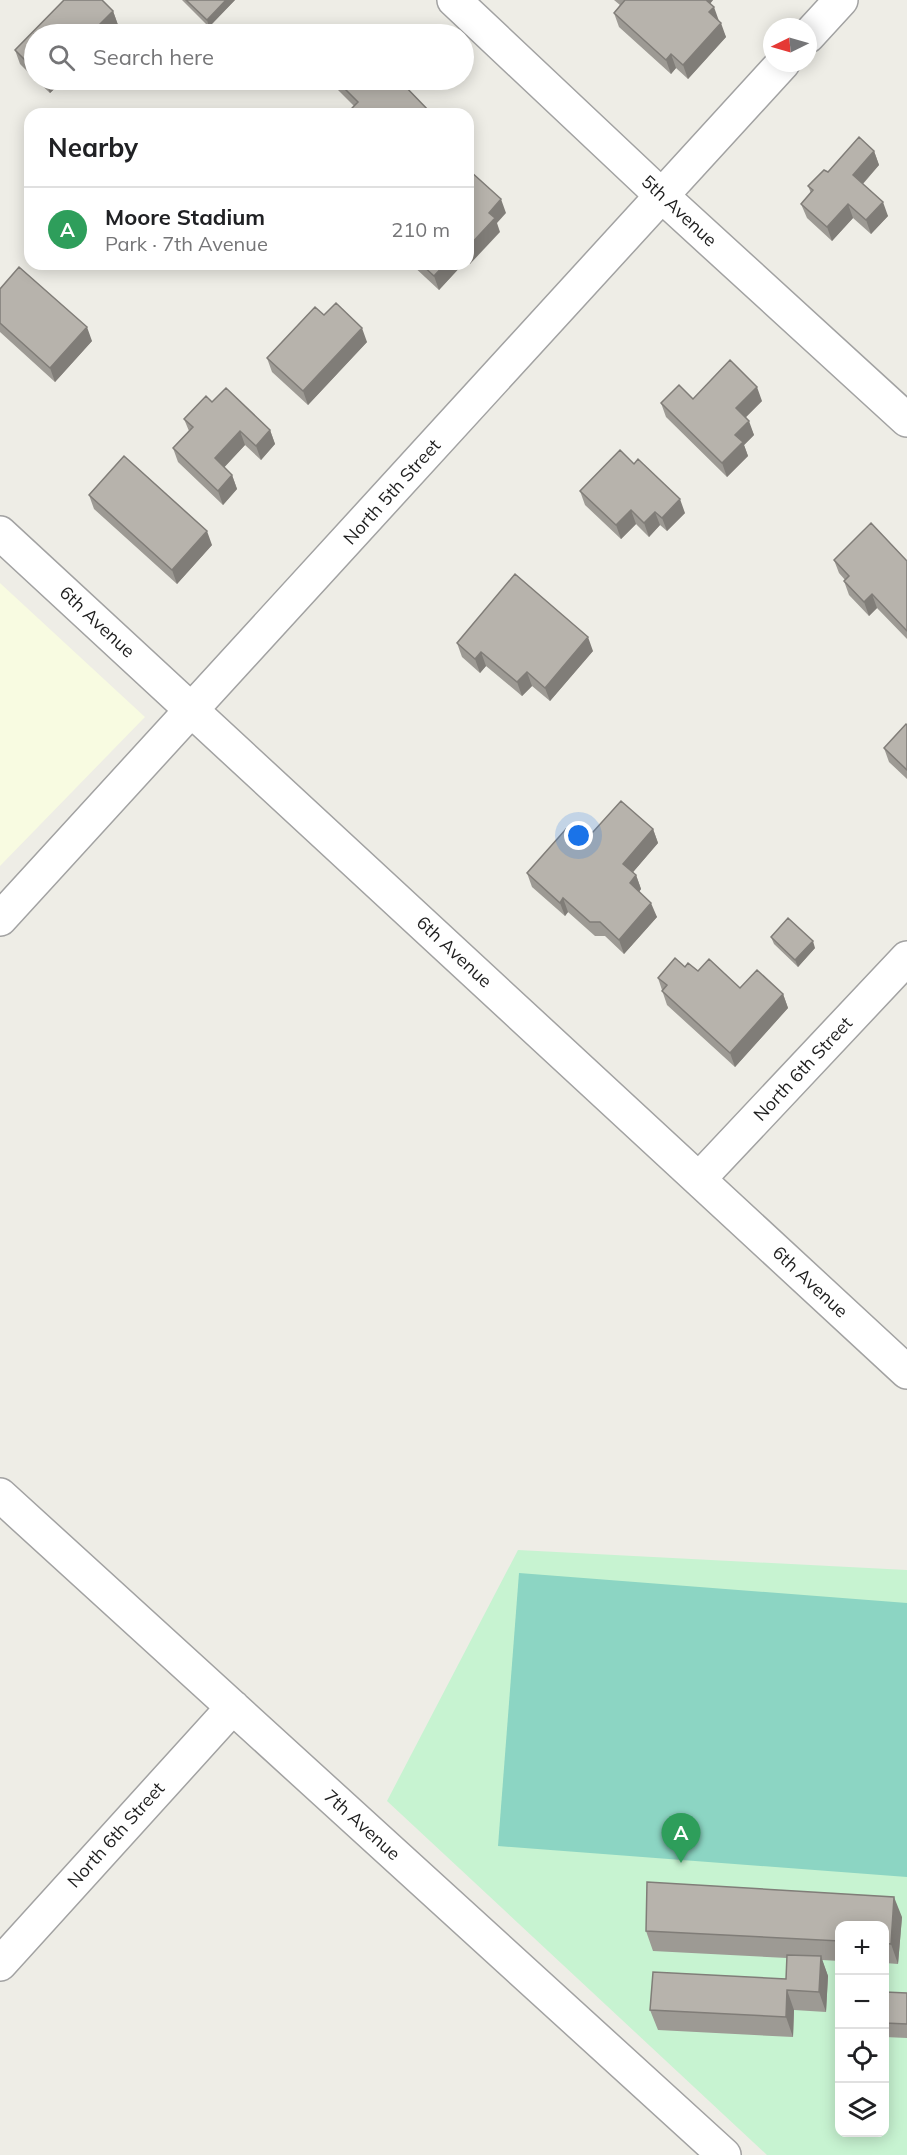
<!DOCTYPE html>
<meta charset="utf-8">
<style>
body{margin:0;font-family:Mulish,sans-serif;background:#f6f6f6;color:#202124}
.controls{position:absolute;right:18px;bottom:18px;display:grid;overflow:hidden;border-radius:12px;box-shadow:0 3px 15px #0003}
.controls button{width:54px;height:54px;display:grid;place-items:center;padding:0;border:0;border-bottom:2px solid #e0e0e0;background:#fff;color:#202124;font:30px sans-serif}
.compass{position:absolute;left:763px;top:18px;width:54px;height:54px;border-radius:50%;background:#fff;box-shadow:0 3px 15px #0003;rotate:265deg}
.you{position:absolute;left:579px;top:836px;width:21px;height:21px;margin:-15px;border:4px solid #fff;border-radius:50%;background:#1a73e8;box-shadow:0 0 0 9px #1a73e833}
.badge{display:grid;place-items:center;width:39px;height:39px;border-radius:50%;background:#2563eb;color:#fff;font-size:20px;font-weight:700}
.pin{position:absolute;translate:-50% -50px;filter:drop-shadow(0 2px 3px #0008)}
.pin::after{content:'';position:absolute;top:32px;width:21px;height:18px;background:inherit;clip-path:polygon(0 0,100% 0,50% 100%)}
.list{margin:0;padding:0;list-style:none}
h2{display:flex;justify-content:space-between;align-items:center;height:78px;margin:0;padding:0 24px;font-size:26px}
h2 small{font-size:20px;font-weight:400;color:#757577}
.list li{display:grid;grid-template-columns:39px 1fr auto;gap:18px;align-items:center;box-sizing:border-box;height:84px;padding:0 24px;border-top:2px solid #e0e0e0}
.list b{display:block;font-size:22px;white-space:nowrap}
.list p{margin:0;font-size:20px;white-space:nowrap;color:#757577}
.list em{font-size:20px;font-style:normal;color:#757577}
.icon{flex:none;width:33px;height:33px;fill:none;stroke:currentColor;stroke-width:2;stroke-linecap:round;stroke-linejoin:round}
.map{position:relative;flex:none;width:907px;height:2155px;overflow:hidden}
.search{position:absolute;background:#fff;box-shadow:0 3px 15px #0003;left:24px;top:24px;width:450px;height:66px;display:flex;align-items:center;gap:15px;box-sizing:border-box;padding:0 21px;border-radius:33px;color:#757577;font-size:22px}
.panel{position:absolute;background:#fff;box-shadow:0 3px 15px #0003;left:24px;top:108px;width:450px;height:162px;border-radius:18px}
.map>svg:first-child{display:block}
.education{fill:#f8fbe1}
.park{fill:#c7f3d1;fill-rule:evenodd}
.pitch{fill:#8cd5c3}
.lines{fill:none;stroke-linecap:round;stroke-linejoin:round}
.minor-casing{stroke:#a2a2a2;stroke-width:36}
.minor{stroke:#fff;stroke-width:33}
.wall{fill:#9d9a94}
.shaded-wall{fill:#807d78}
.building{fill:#b7b3ac;stroke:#807d78;stroke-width:1.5}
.labels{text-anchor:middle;stroke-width:4.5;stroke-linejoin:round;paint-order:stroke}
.street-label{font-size:18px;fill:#1e1e1e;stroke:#fff}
</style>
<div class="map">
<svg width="907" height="2155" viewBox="0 0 907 2155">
<rect width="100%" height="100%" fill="#eeede6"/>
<path class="education" d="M 0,583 L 145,717 L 0,866 Z"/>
<path class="park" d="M 518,1550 L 907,1570 L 907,2155 L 767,2155 L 387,1801 ZM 840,1926 L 884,1926 L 884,2132 L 840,2132 Z"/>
<path class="pitch" d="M 519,1573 L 907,1603 L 907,1877 L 498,1846 Z"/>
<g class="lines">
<g class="minor-casing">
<path id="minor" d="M 454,0 L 661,195 L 907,420
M 808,36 L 841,0
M 0,533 L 907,1372
M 0,919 L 783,63
M 699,1179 L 907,958
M 0,1495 L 724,2155
M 0,1964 L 233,1707"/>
</g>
<use href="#minor" class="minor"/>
</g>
<path class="wall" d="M 64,0 L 102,0 L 113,11 L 118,25 L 109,34 L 34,34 L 34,78 L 20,64 L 15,50 Z
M 182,0 L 235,0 L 209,27 Z
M 614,0 L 713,0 L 710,4 L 726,37 L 688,79 L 676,68 L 671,74 L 619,27 L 614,13 L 620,5 Z
M 36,80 L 64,80 L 50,93 Z
M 333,80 L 404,80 L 407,88 L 432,114 L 350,114 L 349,111 L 354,106 L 336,88 Z
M 874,151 L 879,165 L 863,184 L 888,216 L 871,234 L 853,218 L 832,241 L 807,218 L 801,204 L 811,193 L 808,186 L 828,172 Z
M 411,264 L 463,264 L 439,290 Z
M 0,289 L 92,341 L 55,382 L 0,332 Z
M 324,315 L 367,342 L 308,405 L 272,372 L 267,358 Z
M 693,399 L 762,401 L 746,417 L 754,435 L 744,445 L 748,456 L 727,477 L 666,417 L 661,403 Z
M 184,419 L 270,430 L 275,444 L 261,460 L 245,445 L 224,467 L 232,475 L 237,489 L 223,505 L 178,462 L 173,448 L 189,431 Z
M 580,491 L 685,513 L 667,531 L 660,525 L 649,537 L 636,524 L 621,539 L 585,505 Z
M 89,495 L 212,545 L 177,584 L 94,509 Z
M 834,560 L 907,561 L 907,639 L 877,608 L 869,616 L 849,595 L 844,581 L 845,580 L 839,573 Z
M 457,643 L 593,651 L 550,701 L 532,686 L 522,696 L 486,666 L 480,673 L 462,657 Z
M 907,725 L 907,779 L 889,762 L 884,748 Z
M 653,829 L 658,843 L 633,872 L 636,875 L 641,889 L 639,892 L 657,917 L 624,954 L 605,936 L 595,936 L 568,912 L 565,916 L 532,887 L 527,873 L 583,843 Z
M 771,937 L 815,948 L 798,967 L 774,944 Z
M 685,967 L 698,971 L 740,988 L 783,994 L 788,1008 L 735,1067 L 667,1005 L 658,978 Z
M 902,1917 L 898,1964 L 885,1963 L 885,1926 L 840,1926 L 840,1961 L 822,1960 L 828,1976 L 826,2012 L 794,2010 L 793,2037 L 658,2030 L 650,2010 L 786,1979 L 787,1958 L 653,1951 L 646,1931 Z
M 885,1992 L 907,1993 L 907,2038 L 885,2037 Z"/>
<path class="shaded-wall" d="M 226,0 L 235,0 L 209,27 L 207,20 Z
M 702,0 L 713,0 L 705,9 Z
M 714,7 L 719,21 L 709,12 Z
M 113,11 L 118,25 L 109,34 L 90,34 Z
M 721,23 L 726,37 L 688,79 L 683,65 Z
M 671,54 L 676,68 L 671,74 L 666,60 Z
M 45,80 L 64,80 L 50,93 Z
M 399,80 L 404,80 L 407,89 Z
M 874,151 L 879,165 L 858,189 L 853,175 Z
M 501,199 L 506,213 L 497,223 L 500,232 L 470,264 L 468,258 L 468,247 L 489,213 Z
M 883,202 L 888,216 L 871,234 L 866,220 Z
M 848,204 L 853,218 L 832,241 L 827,227 Z
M 445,264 L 463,264 L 439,290 L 434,276 Z
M 87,327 L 92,341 L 55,382 L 50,368 Z
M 362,328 L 367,342 L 308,405 L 303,391 Z
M 757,387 L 762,401 L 741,422 L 736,408 Z
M 749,421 L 754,435 L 744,445 L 748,456 L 727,477 L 722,463 L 735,435 Z
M 270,430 L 275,444 L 261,460 L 256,446 Z
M 240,431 L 245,445 L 220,472 L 215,458 Z
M 232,475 L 237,489 L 223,505 L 218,491 Z
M 680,499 L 685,513 L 667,531 L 662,518 Z
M 631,510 L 636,524 L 621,539 L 616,525 Z
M 655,512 L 660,525 L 649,537 L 644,523 Z
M 207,531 L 212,545 L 177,584 L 172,570 Z
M 872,594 L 877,608 L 869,616 L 864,602 Z
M 588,637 L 593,651 L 550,701 L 545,688 Z
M 481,652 L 486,666 L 480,673 L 475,659 Z
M 527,672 L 532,686 L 522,696 L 517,682 Z
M 653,829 L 658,843 L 628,878 L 623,864 Z
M 636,875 L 641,889 L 635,897 L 630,883 Z
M 563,898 L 568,912 L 565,916 L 560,903 Z
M 651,903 L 657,917 L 624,954 L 619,940 Z
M 813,941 L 815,948 L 798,967 L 795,960 Z
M 783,994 L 788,1008 L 735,1067 L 730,1053 Z
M 894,1897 L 902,1917 L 898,1964 L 891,1944 Z
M 821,1956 L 828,1976 L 826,2012 L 819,1992 Z
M 787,1990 L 794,2010 L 793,2037 L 786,2017 Z"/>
<path class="building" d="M 64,0 L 102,0 L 113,11 L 90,34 L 34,34 L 34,69 L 15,50 Z
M 186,0 L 226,0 L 207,20 Z
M 625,0 L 706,0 L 714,7 L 709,12 L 721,23 L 683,65 L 671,54 L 666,60 L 614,13 Z
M 336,80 L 399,80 L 432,114 L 351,114 L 349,111 L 358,102 Z
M 859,137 L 874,151 L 853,175 L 883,202 L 866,220 L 848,204 L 827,227 L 801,204 L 813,190 L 808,186 L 824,170 L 828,172 Z
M 470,171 L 501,199 L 489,213 L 495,218 L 468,247 L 468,174 Z
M 421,264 L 445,264 L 434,276 Z
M 19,267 L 87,327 L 50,368 L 0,323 L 0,289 Z
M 336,303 L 362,328 L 303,391 L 267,358 L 315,307 L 324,315 Z
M 730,360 L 757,387 L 736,408 L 749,421 L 735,435 L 743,442 L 722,463 L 661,403 L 679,385 L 693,399 Z
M 226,388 L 270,430 L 256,446 L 240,431 L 215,458 L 232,475 L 218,491 L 173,448 L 193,427 L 184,419 L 206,396 L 212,402 Z
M 620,450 L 634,464 L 638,459 L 680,499 L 662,518 L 655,512 L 644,523 L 631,510 L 616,525 L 580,491 Z
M 124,456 L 207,531 L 172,570 L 89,495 Z
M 871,523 L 907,561 L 907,631 L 872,594 L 864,602 L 844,581 L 849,576 L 834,560 Z
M 515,574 L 588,637 L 545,688 L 527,672 L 517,682 L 481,652 L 475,659 L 457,643 Z
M 906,724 L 907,725 L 907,770 L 884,748 Z
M 621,801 L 653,829 L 623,864 L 636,875 L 630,883 L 651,903 L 619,940 L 600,922 L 590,922 L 563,898 L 560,903 L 527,873 L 566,829 L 583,843 Z
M 788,918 L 813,941 L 795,960 L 771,937 Z
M 675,958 L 685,967 L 688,963 L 698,971 L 709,959 L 740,988 L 757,970 L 783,994 L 730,1053 L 662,991 L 667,985 L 658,978 Z
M 647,1882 L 894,1897 L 891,1944 L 885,1943 L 885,1926 L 840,1926 L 840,1941 L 646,1931 Z
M 787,1955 L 821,1956 L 819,1992 L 787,1990 L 786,2017 L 650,2010 L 653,1972 L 786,1979 Z
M 885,1992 L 907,1993 L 907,2024 L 885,2023 Z"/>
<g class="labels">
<g class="street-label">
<text transform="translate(679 211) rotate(43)" y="6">5th Avenue</text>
<text transform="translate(392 492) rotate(-48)" y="6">North 5th Street</text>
<text transform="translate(97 622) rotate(43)" y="6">6th Avenue</text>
<text transform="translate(454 952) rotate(43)" y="6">6th Avenue</text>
<text transform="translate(803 1069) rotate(-47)" y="6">North 6th Street</text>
<text transform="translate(810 1282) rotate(43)" y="6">6th Avenue</text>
<text transform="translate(362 1825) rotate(42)" y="6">7th Avenue</text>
<text transform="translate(116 1835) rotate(-48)" y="6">North 6th Street</text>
</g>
</g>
</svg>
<div class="controls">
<button>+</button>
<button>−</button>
<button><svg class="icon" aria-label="locate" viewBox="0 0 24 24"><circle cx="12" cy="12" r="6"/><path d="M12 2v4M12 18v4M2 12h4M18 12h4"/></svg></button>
<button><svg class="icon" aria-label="layers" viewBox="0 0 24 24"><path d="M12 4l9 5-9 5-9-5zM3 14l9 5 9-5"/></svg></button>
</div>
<svg class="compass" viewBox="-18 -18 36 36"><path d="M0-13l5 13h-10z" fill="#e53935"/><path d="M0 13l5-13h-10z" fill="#757577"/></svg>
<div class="you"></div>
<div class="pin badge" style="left:681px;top:1863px;background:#2e9e5b">A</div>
<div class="search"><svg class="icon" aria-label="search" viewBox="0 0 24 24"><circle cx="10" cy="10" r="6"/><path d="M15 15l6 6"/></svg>Search here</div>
<section class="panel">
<h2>Nearby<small></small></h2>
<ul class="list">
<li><span class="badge" style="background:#2e9e5b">A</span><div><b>Moore Stadium</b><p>Park · 7th Avenue</p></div><em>210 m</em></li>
</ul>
</section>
</div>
